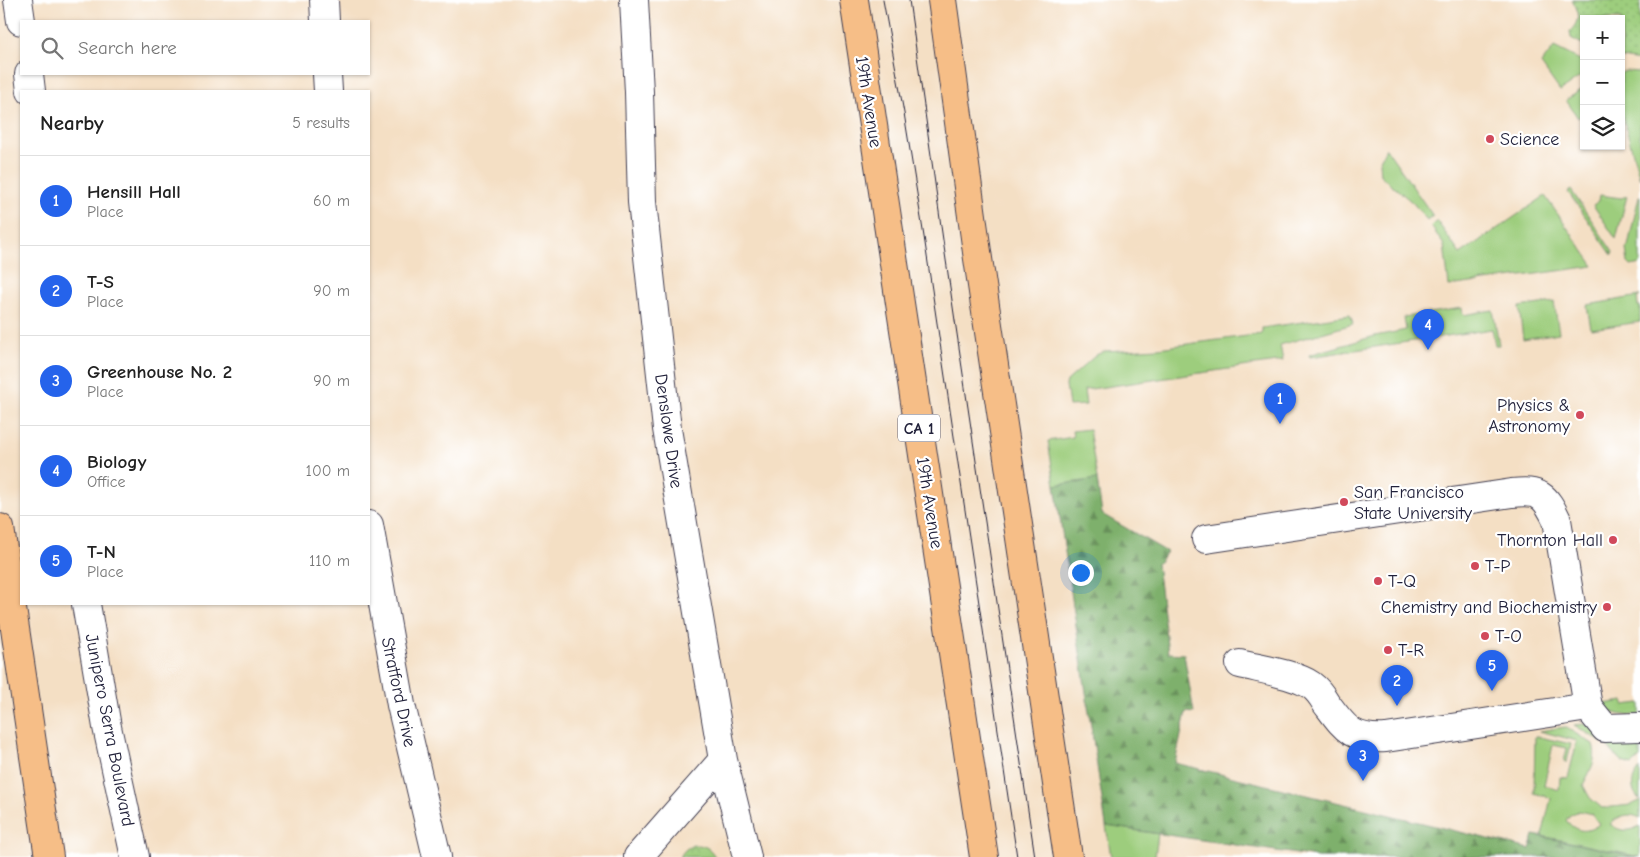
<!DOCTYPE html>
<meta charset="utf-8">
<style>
body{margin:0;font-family:"Comic Neue",sans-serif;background:#f2f2f2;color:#222}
.controls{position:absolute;right:15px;top:15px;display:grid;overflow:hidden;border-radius:0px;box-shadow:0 1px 4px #0004}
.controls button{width:45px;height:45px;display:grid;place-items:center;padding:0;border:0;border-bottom:1px solid #e0e0e0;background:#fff;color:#222;font:25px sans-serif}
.you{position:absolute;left:1080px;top:572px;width:18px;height:18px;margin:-12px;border:4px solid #fff;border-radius:50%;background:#1a73e8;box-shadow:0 0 0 8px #1a73e833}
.badge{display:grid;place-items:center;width:32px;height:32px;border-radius:50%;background:#2563eb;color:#fff;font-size:16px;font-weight:700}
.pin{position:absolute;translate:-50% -41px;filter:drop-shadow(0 1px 2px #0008)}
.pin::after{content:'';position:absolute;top:26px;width:18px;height:15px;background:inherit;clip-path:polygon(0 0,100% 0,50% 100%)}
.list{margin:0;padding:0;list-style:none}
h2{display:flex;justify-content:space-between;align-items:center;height:65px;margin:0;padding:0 20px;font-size:21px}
h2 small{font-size:16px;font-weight:400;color:#767676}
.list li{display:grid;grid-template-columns:32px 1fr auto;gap:15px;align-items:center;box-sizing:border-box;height:90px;padding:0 20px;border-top:1px solid #e0e0e0}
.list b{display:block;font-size:19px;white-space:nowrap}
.list p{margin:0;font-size:16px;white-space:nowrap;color:#767676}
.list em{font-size:16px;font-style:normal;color:#767676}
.icon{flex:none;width:28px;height:28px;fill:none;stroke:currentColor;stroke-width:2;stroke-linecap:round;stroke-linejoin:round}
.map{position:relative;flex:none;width:1640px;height:857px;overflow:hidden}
.search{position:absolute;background:#fff;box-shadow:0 1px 4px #0004;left:20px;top:20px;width:350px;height:55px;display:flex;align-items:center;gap:12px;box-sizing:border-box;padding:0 18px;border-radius:0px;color:#767676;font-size:19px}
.panel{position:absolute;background:#fff;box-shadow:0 1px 4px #0004;left:20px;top:90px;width:350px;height:515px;border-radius:0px}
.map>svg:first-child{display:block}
.grass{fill:url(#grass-dots);stroke:#60785c}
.forest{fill:url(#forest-firs);stroke:#506954}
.park{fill:url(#park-crowns);stroke:#60785c}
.garden{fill:#9dcd7d;stroke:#60785c;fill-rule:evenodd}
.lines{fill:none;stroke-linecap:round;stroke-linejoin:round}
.minor-casing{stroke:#423e50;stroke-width:30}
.major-casing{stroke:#423e50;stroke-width:30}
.highway-casing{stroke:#423e50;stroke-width:30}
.minor{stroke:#fff;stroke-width:28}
.major{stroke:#f6be87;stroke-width:28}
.highway{stroke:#f6be87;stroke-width:28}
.tram{stroke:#22223b;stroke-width:1}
.poi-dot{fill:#d1495b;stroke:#fff;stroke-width:2}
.labels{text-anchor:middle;stroke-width:4.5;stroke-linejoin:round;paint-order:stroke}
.shield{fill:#fff;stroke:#646476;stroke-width:1}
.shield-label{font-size:16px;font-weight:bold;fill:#22223b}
.street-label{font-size:18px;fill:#22223b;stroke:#fff}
.poi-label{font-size:18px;fill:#22223b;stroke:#fff;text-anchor:start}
</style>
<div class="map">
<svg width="1640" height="857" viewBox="0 0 1640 857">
<defs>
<pattern id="grass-dots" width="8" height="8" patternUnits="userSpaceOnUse" patternTransform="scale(1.25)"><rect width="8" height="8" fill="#9dcd7d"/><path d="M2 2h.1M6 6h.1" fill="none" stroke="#87b06d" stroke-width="1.8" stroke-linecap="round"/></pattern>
<pattern id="forest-firs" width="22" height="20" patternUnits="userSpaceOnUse" patternTransform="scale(1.25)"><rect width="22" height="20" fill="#7eb06c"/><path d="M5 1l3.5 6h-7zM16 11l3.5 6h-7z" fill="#678f5a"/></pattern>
<pattern id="park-crowns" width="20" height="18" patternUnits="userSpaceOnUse" patternTransform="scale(1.25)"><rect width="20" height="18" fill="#9dcd7d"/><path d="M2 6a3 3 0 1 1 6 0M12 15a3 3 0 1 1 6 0" fill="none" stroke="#87b06d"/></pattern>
</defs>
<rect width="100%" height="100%" fill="#fff"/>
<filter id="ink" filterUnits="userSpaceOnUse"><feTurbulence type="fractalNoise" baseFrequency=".02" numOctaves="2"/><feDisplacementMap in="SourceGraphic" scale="10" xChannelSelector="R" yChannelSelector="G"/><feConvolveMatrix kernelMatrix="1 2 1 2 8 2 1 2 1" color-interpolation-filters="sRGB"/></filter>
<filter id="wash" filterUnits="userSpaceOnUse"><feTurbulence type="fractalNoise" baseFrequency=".0096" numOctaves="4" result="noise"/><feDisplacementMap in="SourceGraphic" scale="20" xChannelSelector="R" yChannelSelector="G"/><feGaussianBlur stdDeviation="1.12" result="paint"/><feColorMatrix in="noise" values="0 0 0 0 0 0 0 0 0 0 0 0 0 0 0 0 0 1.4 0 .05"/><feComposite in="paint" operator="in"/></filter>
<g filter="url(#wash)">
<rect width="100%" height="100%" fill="#f4dfc4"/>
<path class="grass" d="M 1572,0 L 1640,0 L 1640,61 L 1621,58 L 1621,19 L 1584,19 L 1584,45 L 1571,38 L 1570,31 C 1580,22 1580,11 1572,0 Z"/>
<path class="forest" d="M 1097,479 L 1102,514 L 1167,552 L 1157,564 L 1168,653 L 1184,654 L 1194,713 L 1186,712 L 1175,763 L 1530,849 L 1534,835 L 1639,857 L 1317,857 L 1106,826 L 1055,485 Z"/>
<path class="park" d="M 693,845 C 704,845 710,847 715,857 L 679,857 L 686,849 Z"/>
<path class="garden" d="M 1554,47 L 1584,62 L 1584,74 L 1560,91 L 1541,64 Z
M 1626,71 L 1640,72 L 1640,179 L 1621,110 L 1621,73 Z
M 1584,88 L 1584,114 L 1578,118 L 1566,100 Z
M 1386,148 L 1433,216 L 1427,220 L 1413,203 L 1380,175 L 1379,162 Z
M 1571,190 L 1613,252 L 1612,255 L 1568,192 Z
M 1600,195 L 1621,198 L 1627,196 L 1616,239 L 1593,205 L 1599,201 Z
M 1545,196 L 1594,266 L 1449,286 L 1444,245 L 1431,226 L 1437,221 L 1460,254 Z
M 1639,196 L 1640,196 L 1640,264 L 1631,266 L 1628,263 L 1626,249 L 1628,246 Z
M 1640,296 L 1637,298 L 1638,306 L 1640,306 L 1640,322 L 1591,329 L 1587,305 Z
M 1554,302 L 1559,333 L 1523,339 L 1519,307 Z
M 1462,308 L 1463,315 L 1493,310 L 1499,345 L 1495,345 L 1492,329 L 1310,357 L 1309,355 L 1375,336 L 1406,330 L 1404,317 Z
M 1350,315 L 1353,324 L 1280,345 L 1283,361 L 1084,390 L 1086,405 L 1069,406 L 1066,385 L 1067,381 L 1096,355 L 1105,351 L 1158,348 L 1262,334 L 1262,328 Z
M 1089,429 L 1097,479 L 1055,485 L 1048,441 L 1073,437 L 1072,431 Z
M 1624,701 L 1624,705 L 1640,703 L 1640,715 C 1626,715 1612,717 1603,704 Z
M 1585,724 C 1606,735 1616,744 1640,743 L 1640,758 L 1632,765 L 1622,762 L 1605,744 L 1574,725 Z
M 1565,727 L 1593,744 C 1598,760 1590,771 1583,785 L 1590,798 L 1602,808 L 1631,805 L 1640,800 L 1640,818 C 1628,812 1619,816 1610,824 C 1620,832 1629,832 1640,826 L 1640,857 L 1542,836 L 1551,798 L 1534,793 L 1535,736 L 1571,744 L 1567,762 L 1564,762 L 1567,748 L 1553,745 L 1544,785 L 1559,790 L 1560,777 L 1568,778 L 1577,741 L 1540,731 ZM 1579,811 L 1592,814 L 1599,824 C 1587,834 1575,832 1566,820 L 1570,815 Z
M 1640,769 L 1640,800 C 1629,788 1631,780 1640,769 Z
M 1106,826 L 1158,834 L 1155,857 L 1111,857 Z"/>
</g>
<g filter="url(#ink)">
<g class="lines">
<g class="minor-casing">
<path id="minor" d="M 18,0 L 21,21
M 324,0 L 325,21
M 634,0 L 639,92 L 642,202 L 667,429 L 723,760 L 747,857
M 29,74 L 31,91
M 327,74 L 328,91
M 369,525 L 401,705 L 437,857
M 1206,539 L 1512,493 C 1540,490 1545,495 1557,520 L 1588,707 L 1605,728 L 1640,727
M 86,604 L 107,727 L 135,857
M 1240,664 C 1260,669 1295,674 1311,685 C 1318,690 1322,696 1326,703 C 1345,728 1351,740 1386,738 L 1588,707
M 638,857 L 723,760"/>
</g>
<g class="major-casing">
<path id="major" d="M 0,528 L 49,857"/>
</g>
<g class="highway-casing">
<path id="highway" d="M 854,0 L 984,857
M 942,0 L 977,252 L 1068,857"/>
</g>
<use href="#minor" class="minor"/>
<use href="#major" class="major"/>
<use href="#highway" class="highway"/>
<path class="tram" d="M 883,0 L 904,113 L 925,243 L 1017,857
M 909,0 L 943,240 L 1035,857"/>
</g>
</g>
<g class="poi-dot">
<circle cx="1490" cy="139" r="5"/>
<circle cx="1580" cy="415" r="5"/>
<circle cx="1344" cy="502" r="5"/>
<circle cx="1613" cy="540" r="5"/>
<circle cx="1475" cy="566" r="5"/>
<circle cx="1378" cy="581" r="5"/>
<circle cx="1607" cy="607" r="5"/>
<circle cx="1485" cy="636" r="5"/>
<circle cx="1388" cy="650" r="5"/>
</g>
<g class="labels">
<rect class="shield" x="898" y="414.5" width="42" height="27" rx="4"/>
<g class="shield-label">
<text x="919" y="434">CA 1</text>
</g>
<g class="street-label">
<text transform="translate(869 102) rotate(81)" y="6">19th Avenue</text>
<text transform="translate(669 431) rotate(82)" y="6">Denslowe Drive</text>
<text transform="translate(930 503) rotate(81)" y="6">19th Avenue</text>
<text transform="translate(399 692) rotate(78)" y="6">Stratford Drive</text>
<text transform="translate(110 730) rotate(79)" y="6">Junipero Serra Boulevard</text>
</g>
<g class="poi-label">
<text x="1500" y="145">Science</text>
<text x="1570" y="411" text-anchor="end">Physics &amp;<tspan x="1570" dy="21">Astronomy</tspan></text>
<text x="1354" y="498">San Francisco<tspan x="1354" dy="21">State University</tspan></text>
<text x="1603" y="546" text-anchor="end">Thornton Hall</text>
<text x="1485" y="572">T-P</text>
<text x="1388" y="587">T-Q</text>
<text x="1597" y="613" text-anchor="end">Chemistry and Biochemistry</text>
<text x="1495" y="642">T-O</text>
<text x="1398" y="656">T-R</text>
</g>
</g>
</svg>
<div class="controls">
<button>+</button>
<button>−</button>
<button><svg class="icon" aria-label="layers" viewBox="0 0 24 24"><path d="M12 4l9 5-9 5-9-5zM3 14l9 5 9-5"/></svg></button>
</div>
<div class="you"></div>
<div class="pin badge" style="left:1280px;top:424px">1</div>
<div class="pin badge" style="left:1397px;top:706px">2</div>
<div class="pin badge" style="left:1363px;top:781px">3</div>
<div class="pin badge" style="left:1428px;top:350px">4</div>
<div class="pin badge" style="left:1492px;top:691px">5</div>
<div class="search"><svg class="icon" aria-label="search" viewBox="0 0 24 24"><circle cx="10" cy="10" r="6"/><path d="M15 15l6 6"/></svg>Search here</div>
<section class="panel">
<h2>Nearby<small>5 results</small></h2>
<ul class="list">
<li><span class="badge">1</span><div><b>Hensill Hall</b><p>Place</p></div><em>60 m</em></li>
<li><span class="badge">2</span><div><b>T-S</b><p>Place</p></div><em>90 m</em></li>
<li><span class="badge">3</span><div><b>Greenhouse No. 2</b><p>Place</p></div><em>90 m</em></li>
<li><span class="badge">4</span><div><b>Biology</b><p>Office</p></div><em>100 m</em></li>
<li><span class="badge">5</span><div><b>T-N</b><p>Place</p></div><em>110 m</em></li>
</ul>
</section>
</div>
